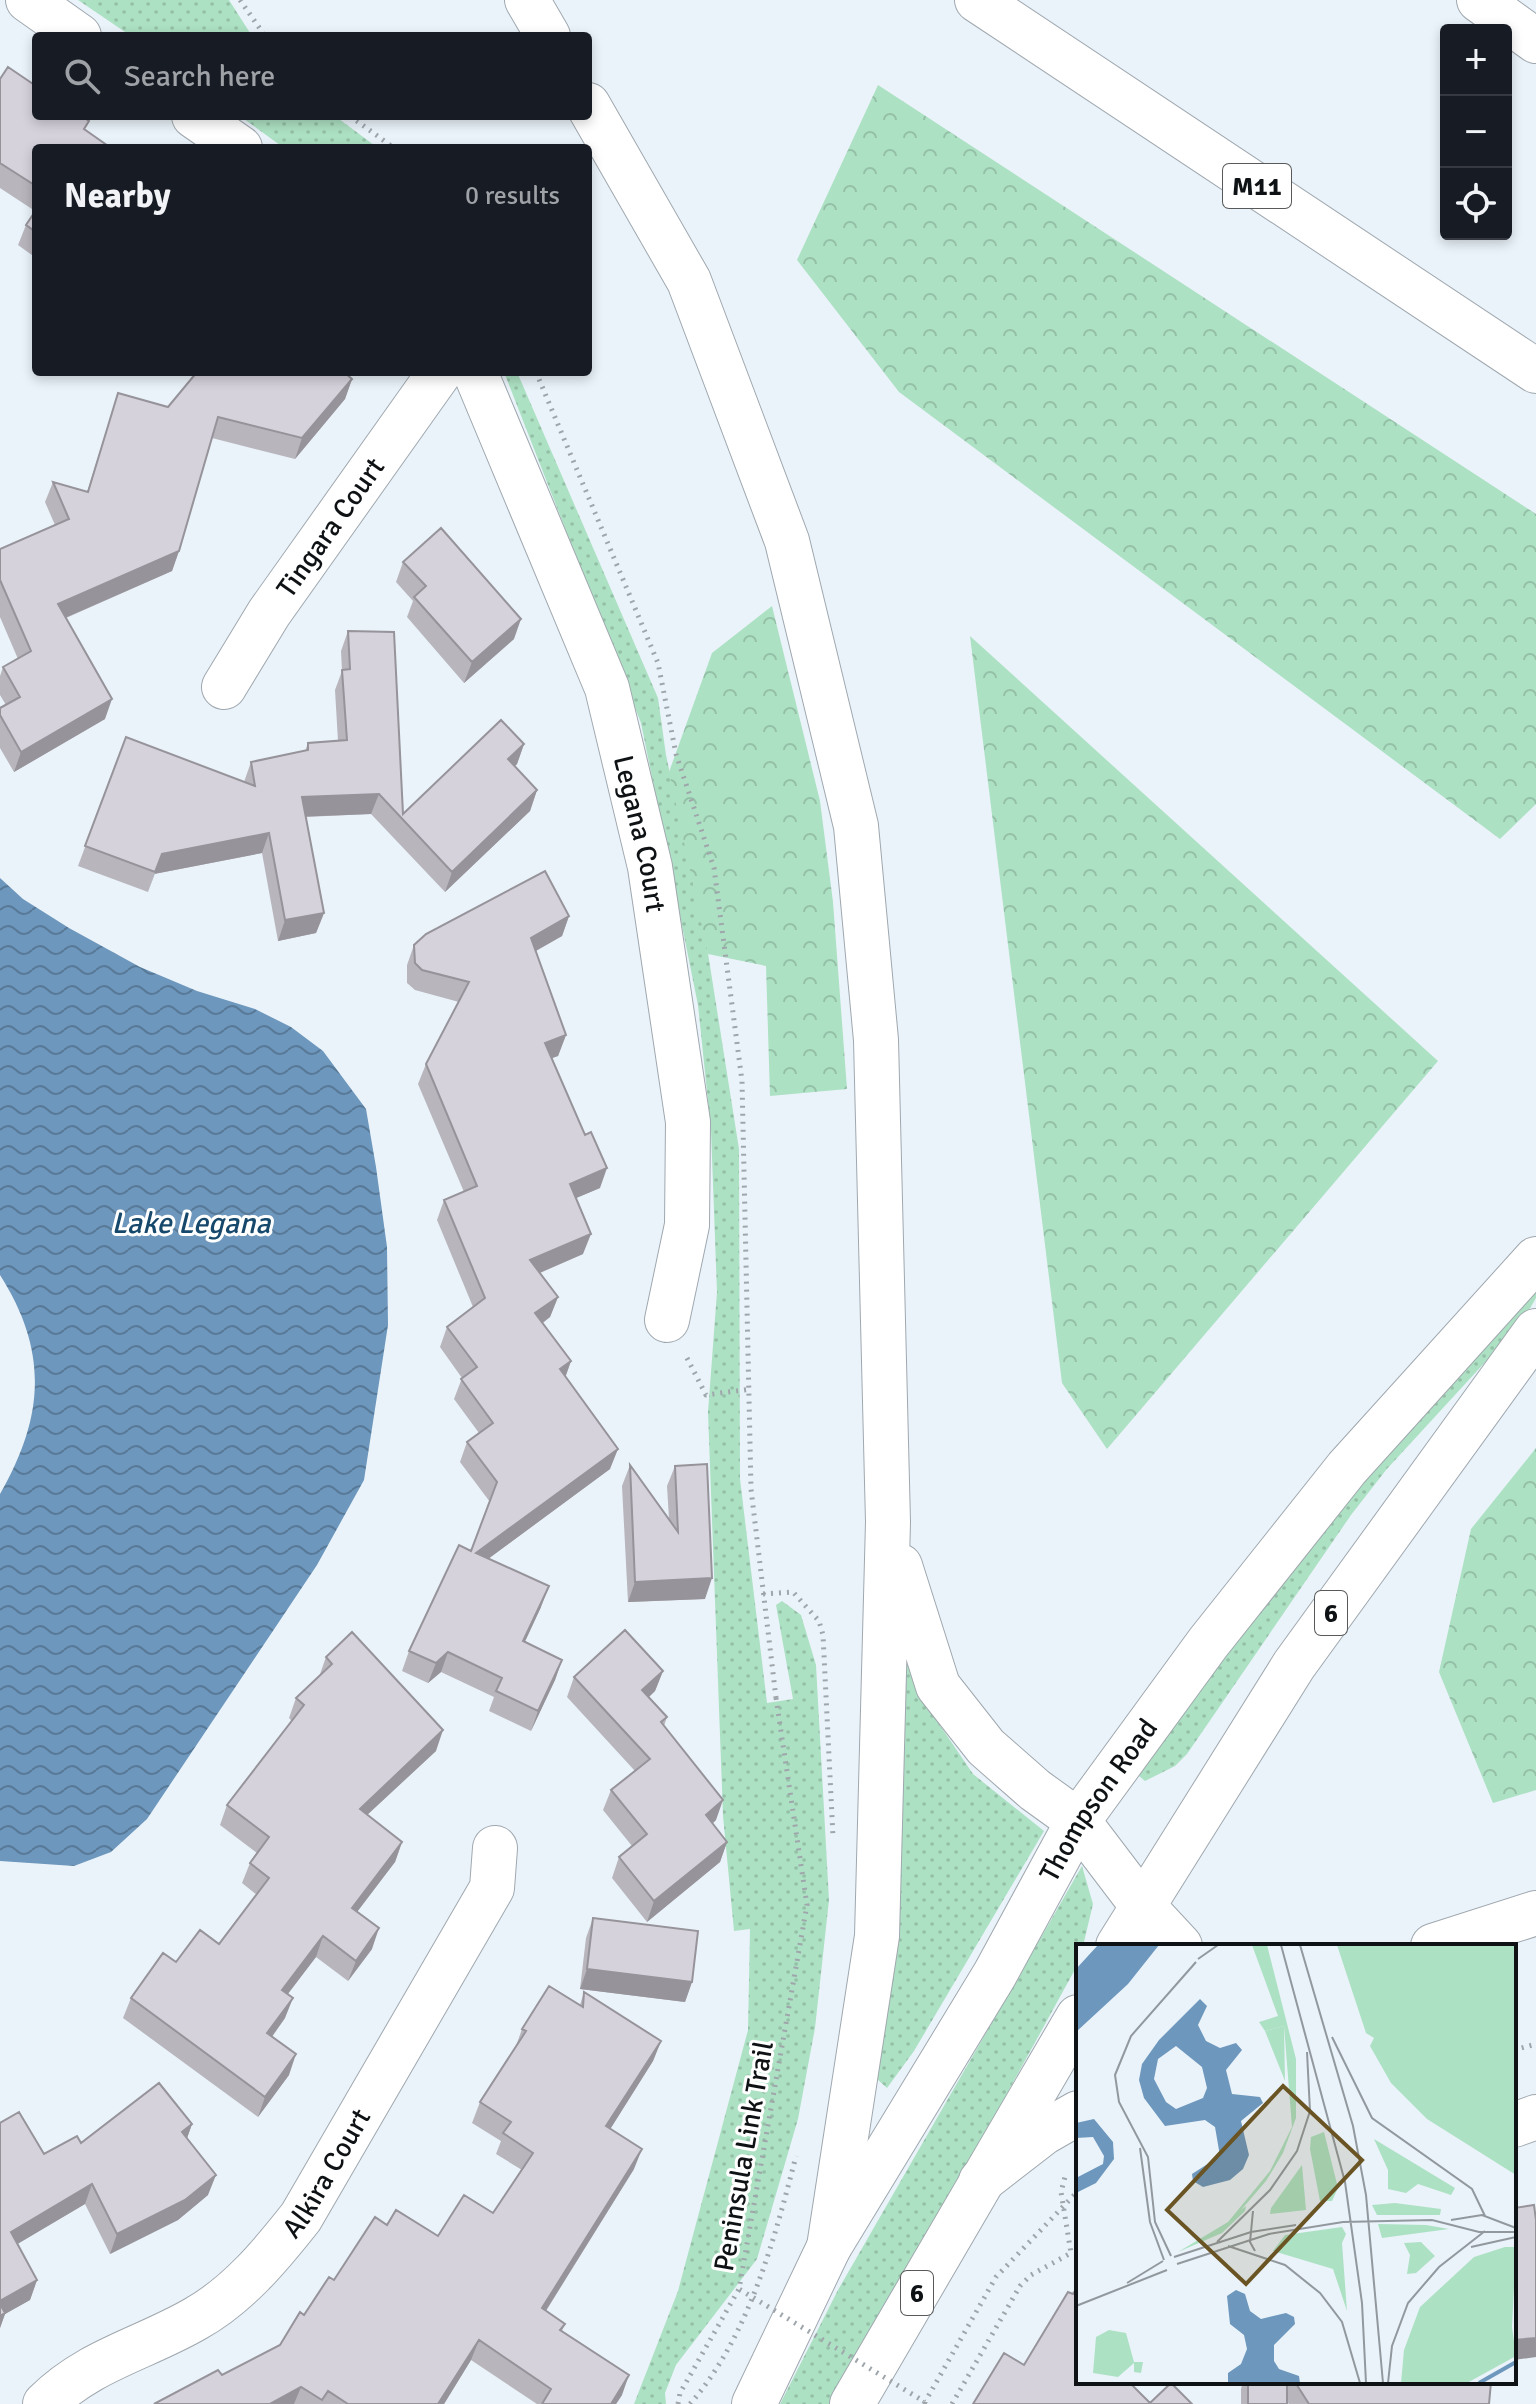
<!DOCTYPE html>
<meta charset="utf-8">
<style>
body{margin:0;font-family:Signika,sans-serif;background:#20242c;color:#f1f3f6}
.controls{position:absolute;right:24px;top:24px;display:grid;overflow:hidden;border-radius:8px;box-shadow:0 4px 12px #0003}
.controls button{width:72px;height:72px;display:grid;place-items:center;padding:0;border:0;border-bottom:2px solid #363941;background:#171b24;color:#f1f3f6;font:40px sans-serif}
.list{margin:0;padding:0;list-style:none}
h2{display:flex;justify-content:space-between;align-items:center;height:104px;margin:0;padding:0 32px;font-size:34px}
h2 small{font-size:26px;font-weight:400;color:#9ea1a6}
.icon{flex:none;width:44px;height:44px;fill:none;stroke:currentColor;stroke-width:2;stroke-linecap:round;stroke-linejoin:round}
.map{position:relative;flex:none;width:1536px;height:2404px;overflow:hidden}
.search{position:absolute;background:#171b24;box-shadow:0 4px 12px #0003;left:32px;top:32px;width:560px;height:88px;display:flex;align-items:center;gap:20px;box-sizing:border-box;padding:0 28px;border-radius:8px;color:#9ea1a6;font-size:30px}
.panel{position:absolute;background:#171b24;box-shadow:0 4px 12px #0003;left:32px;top:144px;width:560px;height:232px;border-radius:8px}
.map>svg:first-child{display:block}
.grass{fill:url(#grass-dots)}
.forest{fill:url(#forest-crowns)}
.water{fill:url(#water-waves)}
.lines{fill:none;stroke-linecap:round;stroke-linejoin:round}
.minor-casing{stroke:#a0a8af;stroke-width:46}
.major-casing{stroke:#a0a8af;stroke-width:46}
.highway-casing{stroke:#a0a8af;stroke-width:46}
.path{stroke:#9fa6ab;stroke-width:5;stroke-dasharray:2 6;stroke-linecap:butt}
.minor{stroke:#fff;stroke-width:44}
.major{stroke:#fff;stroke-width:44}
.highway{stroke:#fff;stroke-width:44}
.path-bridge{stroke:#9fa6ab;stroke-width:5;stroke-dasharray:2 6;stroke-linecap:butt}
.wall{fill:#b8b5bd}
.shaded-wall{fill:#96939a}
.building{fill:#d6d2dc;stroke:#96939a;stroke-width:2}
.labels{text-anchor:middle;stroke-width:6;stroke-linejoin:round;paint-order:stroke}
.shield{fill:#fff;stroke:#57595a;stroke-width:2}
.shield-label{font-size:26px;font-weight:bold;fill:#0f1214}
.street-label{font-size:28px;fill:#0f1214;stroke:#fff}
.water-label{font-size:30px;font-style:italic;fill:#16486c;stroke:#fff}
.inset-river{fill:none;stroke:#6d97bc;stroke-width:4}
.inset-road{fill:none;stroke:#92999e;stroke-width:2}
.view{fill:#6a5423;fill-opacity:0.15;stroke:#6a5423;stroke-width:4}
.inset-edge{fill:none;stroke:#0f1214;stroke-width:4}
</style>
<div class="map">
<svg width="1536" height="2404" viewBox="0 0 1536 2404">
<defs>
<pattern id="grass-dots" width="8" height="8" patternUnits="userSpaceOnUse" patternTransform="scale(2)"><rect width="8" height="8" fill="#ade1c3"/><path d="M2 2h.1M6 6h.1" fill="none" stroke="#94c0a7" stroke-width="1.8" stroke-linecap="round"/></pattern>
<pattern id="forest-crowns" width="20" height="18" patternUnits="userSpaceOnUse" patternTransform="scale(2)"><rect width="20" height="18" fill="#ade1c3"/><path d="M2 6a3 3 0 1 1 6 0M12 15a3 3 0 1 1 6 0" fill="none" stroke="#94c0a7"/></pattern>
<pattern id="water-waves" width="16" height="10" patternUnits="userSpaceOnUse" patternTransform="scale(2)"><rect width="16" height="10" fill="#6d97bc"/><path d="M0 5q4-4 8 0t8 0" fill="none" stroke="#587a98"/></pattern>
</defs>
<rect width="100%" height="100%" fill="#eaf3fa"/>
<path class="grass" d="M 78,0 L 229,0 L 252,36 L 131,36 Z
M 240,116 L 335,116 L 378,148 L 284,148 Z
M 504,372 L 517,372 L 658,698 L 666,755 L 707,947 L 739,1149 L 740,1479 L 767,1703 L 793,1699 L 776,1605 L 782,1601 L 801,1615 L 816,1665 L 829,1900 L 815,2028 L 798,2119 L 757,2259 L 676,2365 L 665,2393 L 666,2404 L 634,2404 L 678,2291 L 748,2030 L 750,1929 L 734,1931 L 723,1816 L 708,1412 L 717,1292 L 711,1130 L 698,1005 L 641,723 Z
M 1536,1269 L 1536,1298 L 1522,1322 L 1386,1470 L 1351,1515 L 1187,1754 L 1175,1766 L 1145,1781 L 1139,1776 L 1247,1619 Z
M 901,1635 L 935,1718 L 973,1774 L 1044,1831 L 914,2051 L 887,2088 L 877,2079 Z
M 1082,1866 L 1093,1904 L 1083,1946 L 1078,1946 L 1078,1964 L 868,2347 L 831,2404 L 780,2404 L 838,2290 Z"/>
<path class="forest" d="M 878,85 L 1536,514 L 1536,804 L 1500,839 L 899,392 L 797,260 Z
M 772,606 L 820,801 L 833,902 L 847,1089 L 770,1096 L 766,966 L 708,954 L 669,772 L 712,653 Z
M 970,636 L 1438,1061 L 1107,1449 L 1062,1383 Z
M 1536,1448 L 1536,1790 L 1493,1803 L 1439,1672 L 1471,1529 Z"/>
<path class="water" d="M 0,878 L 23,899 L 69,928 L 140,967 L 197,991 L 255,1009 L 291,1027 L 323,1051 L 366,1109 L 376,1167 L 387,1247 L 388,1325 L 364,1480 L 317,1565 L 147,1819 L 111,1852 L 74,1866 L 0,1861 L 0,1494 C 44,1417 49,1352 0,1275 Z"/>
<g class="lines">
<g class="minor-casing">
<g id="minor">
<path d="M 28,0 L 79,36"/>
<path d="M 194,116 L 240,148"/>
<path id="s1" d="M 475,372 L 607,688 L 650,867 L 688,1122 L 687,1225 L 667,1320"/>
<path id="s2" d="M 224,687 L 269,613 L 440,372"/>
<path d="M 1514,2125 L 1536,2117"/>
<path id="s3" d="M 45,2404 C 89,2360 143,2349 195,2319 C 238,2295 271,2255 301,2217 L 492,1888 L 495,1848"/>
</g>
</g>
<g class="major-casing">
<g id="major">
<path d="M 1118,1946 L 1294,1665 L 1536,1331"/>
<path id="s4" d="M 754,2404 L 829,2247 L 995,1974 L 1078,1821 L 1208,1643 L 1347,1468 L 1536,1259"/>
<path d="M 852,2404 L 1078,2017"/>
</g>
</g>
<g class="highway-casing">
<path id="highway" d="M 527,0 L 548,36
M 977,0 L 1536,371
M 1479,0 L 1536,41
M 588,105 L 689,281 L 787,541 L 856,826 L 876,1040 L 888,1522 L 877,1936 L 829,2247
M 900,1566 L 938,1686 L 986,1747 L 1035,1790 L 1078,1821 L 1141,1904 L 1180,1946
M 1433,1946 L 1536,1913
M 981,2181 L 1043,2133 L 1078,2113"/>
</g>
<path class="path" d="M 240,0 L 265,36
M 350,116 L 394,148
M 536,372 L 658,663 L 676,754 L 714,868 L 742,1081 L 751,1489 L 776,1698
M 687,1358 L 706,1395 L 751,1389
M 763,1594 L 793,1592 L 819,1621 L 823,1635 L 833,1837
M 1514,2050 L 1536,2044
M 678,2404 L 680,2393 L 739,2289
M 690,2404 C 749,2336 774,2241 796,2156
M 924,2404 L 925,2402
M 952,2404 L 1020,2286 L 1031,2275 L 1071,2253 L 1061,2192 L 1066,2173"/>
<use href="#minor" class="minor"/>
<use href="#major" class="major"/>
<use href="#highway" class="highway"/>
<path class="path-bridge" d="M 776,1698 L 807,1905 L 739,2289 L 925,2402 L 996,2277 L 1078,2191"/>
</g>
<path class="wall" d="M 0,79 L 36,148 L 36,258 L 18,245 L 26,225 L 35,211 L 0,188 Z
M 190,372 L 344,372 L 352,379 L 345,399 L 295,459 L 212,438 L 179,551 L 172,571 L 66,618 L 105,719 L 14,772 L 0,748 L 0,708 L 6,705 L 0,695 L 0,676 L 3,667 L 18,659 L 0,617 L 0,549 L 55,525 L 45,502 L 53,482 L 87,492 L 118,393 L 168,407 L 194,375 Z
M 403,562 L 514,639 L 464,683 L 407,617 L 413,601 L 396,582 Z
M 348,631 L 403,814 L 524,744 L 517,764 L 515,766 L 537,790 L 530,811 L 445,892 L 371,814 L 305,817 L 324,913 L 316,933 L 278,941 L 262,853 L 154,874 L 148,892 L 78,866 L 126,737 L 244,782 L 251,762 L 305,751 L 308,743 L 338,741 L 335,690 L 342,671 L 341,651 Z
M 569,916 L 562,936 L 536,951 L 566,1035 L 558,1056 L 552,1058 L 600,1188 L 576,1198 L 583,1254 L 540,1273 L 558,1297 L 550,1317 L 543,1323 L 571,1361 L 565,1377 L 610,1469 L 488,1559 L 541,1607 L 525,1641 L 562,1660 L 555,1680 L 531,1731 L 489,1711 L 494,1697 L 441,1672 L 428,1683 L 402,1671 L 409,1651 L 471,1551 L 490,1502 L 460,1462 L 467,1442 L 479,1433 L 454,1399 L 462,1378 L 440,1347 L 447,1327 L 473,1307 L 437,1220 L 444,1200 L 464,1192 L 418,1084 L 426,1064 L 459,1002 L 415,990 L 407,983 L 407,965 L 414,945 Z
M 630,1465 L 669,1519 L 667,1486 L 675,1466 L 705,1599 L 628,1602 L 622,1486 Z
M 326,1657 L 436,1751 L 367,1815 L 402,1842 L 395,1862 L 357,1911 L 372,1949 L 348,1981 L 316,1957 L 287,1994 L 285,2018 L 272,2037 L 289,2075 L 258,2117 L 123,2018 L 131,1998 L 176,1962 L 219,1944 L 257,1895 L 242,1883 L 250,1863 L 257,1853 L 220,1825 L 227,1805 L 292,1721 L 289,1718 L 296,1698 L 319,1677 Z
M 663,1671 L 655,1691 L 649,1697 L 667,1717 L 664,1726 L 716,1820 L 712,1824 L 727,1842 L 720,1862 L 647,1922 L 612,1878 L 619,1857 L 632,1846 L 603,1810 L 611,1790 L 635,1771 L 567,1697 L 574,1677 Z
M 593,1918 L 692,1982 L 685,2002 L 580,1989 L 586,1938 Z
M 584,1992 L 661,2041 L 653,2061 L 610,2129 L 634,2169 L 546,2311 L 565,2324 L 562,2331 L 622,2395 L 616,2404 L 537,2404 L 471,2360 L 444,2404 L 154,2404 L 222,2375 L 280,2345 L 334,2280 L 387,2225 L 438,2236 L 493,2213 L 522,2170 L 496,2154 L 501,2141 L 472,2123 L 480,2102 L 516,2046 L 522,2029 L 580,2005 Z
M 0,2123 L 44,2154 L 81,2143 L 192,2124 L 187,2138 L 208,2195 L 178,2220 L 110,2254 L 85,2204 L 17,2244 L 37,2280 L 30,2300 L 5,2314 L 0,2328 Z
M 1243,2382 L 1491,2382 L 1489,2404 L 1289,2404 L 1287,2402 L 1287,2404 L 1241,2404 L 1241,2389 Z"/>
<path class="shaded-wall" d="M 352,379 L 345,399 L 295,459 L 302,438 Z
M 179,551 L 172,571 L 51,624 L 58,604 Z
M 521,619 L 514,639 L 464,683 L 472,662 Z
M 112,699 L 105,719 L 14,772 L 21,752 Z
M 524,744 L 517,764 L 501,779 L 508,759 Z
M 537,790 L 530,811 L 445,892 L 452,872 Z
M 379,794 L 371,814 L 294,817 L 302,797 Z
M 269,833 L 262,853 L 154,874 L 148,892 L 162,854 Z
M 324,913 L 316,933 L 278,941 L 285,920 Z
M 569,916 L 562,936 L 523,958 L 531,938 Z
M 566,1035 L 558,1056 L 538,1063 L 545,1043 Z
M 607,1168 L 600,1188 L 562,1204 L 570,1184 Z
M 591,1234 L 583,1254 L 523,1280 L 530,1260 Z
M 558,1297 L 550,1317 L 528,1333 L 535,1313 Z
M 571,1361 L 564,1381 L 560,1369 Z
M 618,1449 L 610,1469 L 469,1573 L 476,1553 Z
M 712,1578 L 705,1599 L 628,1602 L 635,1582 Z
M 549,1586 L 541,1607 L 516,1661 L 523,1641 Z
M 448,1652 L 441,1672 L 428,1683 L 436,1663 Z
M 562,1660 L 555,1680 L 531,1731 L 538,1711 Z
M 663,1671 L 655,1691 L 635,1710 L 642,1690 Z
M 443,1730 L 436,1751 L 352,1829 L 360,1809 Z
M 723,1800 L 716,1820 L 699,1836 L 706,1815 Z
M 402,1842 L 395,1862 L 345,1928 L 352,1908 Z
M 727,1842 L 720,1862 L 647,1922 L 654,1901 Z
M 379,1928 L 372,1949 L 348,1981 L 356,1961 Z
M 323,1936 L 316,1957 L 275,2011 L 282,1990 Z
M 587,1969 L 692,1982 L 685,2002 L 580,1989 Z
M 293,1998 L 285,2018 L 260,2053 L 267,2033 Z
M 661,2041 L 653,2061 L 599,2147 L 606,2126 Z
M 296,2054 L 289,2075 L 258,2117 L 265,2097 Z
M 192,2124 L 185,2144 L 182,2132 Z
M 642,2149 L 634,2169 L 535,2328 L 542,2308 Z
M 216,2175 L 208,2195 L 178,2220 L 110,2254 L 117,2234 Z
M 92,2184 L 85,2204 L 4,2252 L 11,2232 Z
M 37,2280 L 30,2300 L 5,2314 L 0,2328 L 0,2301 Z
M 1536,2338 L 1536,2357 L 1514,2360 L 1514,2340 Z
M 479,2340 L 471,2360 L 444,2404 L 438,2404 Z
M 629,2375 L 622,2395 L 616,2404 L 611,2404 Z
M 301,2387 L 294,2404 L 270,2404 Z"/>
<path class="building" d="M 8,67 L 36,86 L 36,116 L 82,116 L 89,121 L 84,129 L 111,148 L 36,148 L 36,186 L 0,163 L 0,79 Z
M 36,210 L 36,232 L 26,225 Z
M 197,372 L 344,372 L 352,379 L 302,438 L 218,417 L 179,551 L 58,604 L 112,699 L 21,752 L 0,715 L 0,708 L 20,697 L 3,667 L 31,651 L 0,580 L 0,549 L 69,519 L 53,482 L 88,492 L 118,393 L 168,407 Z
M 441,528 L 521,619 L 472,662 L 414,597 L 426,586 L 403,562 Z
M 348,631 L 394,632 L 403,814 L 501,720 L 524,744 L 508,759 L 537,790 L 452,872 L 379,794 L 302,797 L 324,913 L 285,920 L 269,833 L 162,854 L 155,872 L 85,846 L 126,737 L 255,786 L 251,762 L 308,750 L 308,743 L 347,740 L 342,670 L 350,669 Z
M 545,871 L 569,916 L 531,938 L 566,1035 L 545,1043 L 585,1135 L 591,1132 L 607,1168 L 570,1184 L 591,1234 L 530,1260 L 558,1297 L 535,1313 L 571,1361 L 560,1369 L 618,1449 L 476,1553 L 549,1586 L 523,1641 L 562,1660 L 538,1711 L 496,1691 L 502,1678 L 448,1652 L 436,1663 L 409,1651 L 459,1545 L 471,1551 L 497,1482 L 467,1442 L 493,1423 L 461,1379 L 477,1367 L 447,1327 L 485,1298 L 444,1200 L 477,1186 L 426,1064 L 469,982 L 422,970 L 415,963 L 414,945 L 426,934 Z
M 707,1464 L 712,1578 L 635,1582 L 630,1465 L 678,1532 L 675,1466 Z
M 625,1630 L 663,1671 L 642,1690 L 667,1717 L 661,1722 L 723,1800 L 706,1815 L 727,1842 L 654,1901 L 619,1857 L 647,1834 L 611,1790 L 650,1759 L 574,1677 Z
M 352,1632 L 443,1730 L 360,1809 L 402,1842 L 352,1908 L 379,1928 L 356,1961 L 323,1936 L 282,1990 L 293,1998 L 267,2033 L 296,2054 L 265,2097 L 131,1998 L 163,1953 L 176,1962 L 200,1930 L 219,1944 L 269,1878 L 250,1863 L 269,1837 L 227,1805 L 304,1705 L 296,1698 L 332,1664 L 326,1657 Z
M 593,1918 L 698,1931 L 692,1982 L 587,1969 Z
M 549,1986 L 583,2007 L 584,1992 L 661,2041 L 606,2126 L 642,2149 L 542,2308 L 565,2324 L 560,2330 L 629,2375 L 611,2404 L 542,2404 L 551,2389 L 479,2340 L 438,2404 L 348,2404 L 328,2391 L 322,2400 L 301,2387 L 270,2404 L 154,2404 L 218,2370 L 222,2375 L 280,2345 L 300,2312 L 304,2315 L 329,2277 L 334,2280 L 375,2217 L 387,2225 L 396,2210 L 438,2236 L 464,2195 L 493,2213 L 533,2153 L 503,2133 L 511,2122 L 480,2102 L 526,2031 L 522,2029 Z
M 159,2083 L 192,2124 L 182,2132 L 216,2175 L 185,2200 L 117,2234 L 92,2184 L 11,2232 L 37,2280 L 0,2301 L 0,2123 L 19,2112 L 44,2154 L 77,2136 L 81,2143 Z
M 1534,2205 L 1536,2220 L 1536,2338 L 1514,2340 L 1514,2208 Z
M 1078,2286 L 1078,2382 L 1129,2382 L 1150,2403 L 1171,2383 L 1192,2404 L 973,2404 L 1004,2353 L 1024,2365 L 1068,2292 L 1073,2294 Z
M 0,2304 L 5,2313 L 0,2316 Z
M 1248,2382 L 1287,2382 L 1287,2404 L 1248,2404 Z
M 1295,2382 L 1491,2382 L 1489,2404 L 1309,2404 Z"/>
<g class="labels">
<g class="shield">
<rect x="1223" y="164" width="68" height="44" rx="6"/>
<rect x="1315" y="1591" width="32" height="44" rx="6"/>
<rect x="901" y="2271" width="32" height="44" rx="6"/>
</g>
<g class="shield-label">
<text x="1257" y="195">M11</text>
<text x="1331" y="1622">6</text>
<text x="917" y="2302">6</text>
</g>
<g class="street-label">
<text dy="10" stroke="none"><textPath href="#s2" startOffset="192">Tingara Court</textPath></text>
<text dy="10" stroke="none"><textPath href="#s1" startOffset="492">Legana Court</textPath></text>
<text dy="10" stroke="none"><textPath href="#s4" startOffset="696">Thompson Road</textPath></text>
<text transform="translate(743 2156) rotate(-80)" y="10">Peninsula Link Trail</text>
<text dy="10" stroke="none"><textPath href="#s3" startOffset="372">Alkira Court</textPath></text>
</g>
<g class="water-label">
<text x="191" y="1233">Lake Legana</text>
</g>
</g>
<g transform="translate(1076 1944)">
<rect width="440" height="440" fill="#eaf3fa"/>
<path d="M 176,1 L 191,1 L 220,115 L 220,174 L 207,209 L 190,237 L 165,266 L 170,262 L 169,267 L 146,289 L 102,308 L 152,278 L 194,227 L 216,183 L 208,82 L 189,87 L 183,78 L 202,72 ZM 429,303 L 440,303 L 436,383 L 440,412 L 391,439 L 325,439 L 328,406 L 344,363 L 398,313 Z" fill="#ade1c3"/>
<path d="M 248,188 L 262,244 L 256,257 L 244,257 L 234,205 L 235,193 ZM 298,195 L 379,244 L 375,251 L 342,240 L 330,249 L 312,245 L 312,226 ZM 226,221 L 230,266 L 194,270 L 195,264 ZM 319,259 L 365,265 L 364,271 L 301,271 L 296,261 ZM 302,280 L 350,281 L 373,285 L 306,294 ZM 266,283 L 270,290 L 266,299 L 271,367 L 257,325 L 197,307 L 209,291 ZM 345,298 L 359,312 L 340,329 L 331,330 L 334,311 L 328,299 Z" fill="#ade1c3"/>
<path d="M 261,1 L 440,1 L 440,231 L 351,175 L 315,139 L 294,102 L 298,94 L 290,89 Z" fill="#ade1c3"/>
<path d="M 208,82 L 209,137 L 189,87 ZM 33,386 L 50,389 L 58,418 L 67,418 L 65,429 L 58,428 L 58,419 L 42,433 L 17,429 L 20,393 Z" fill="#ade1c3"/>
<path d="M 22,1 L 83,1 L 52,40 L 0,88 L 0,25 ZM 124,55 L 131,62 L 122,81 L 130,97 L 144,104 L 160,99 L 166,106 L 150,126 L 156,150 L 184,153 L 187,159 L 165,177 L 173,211 L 167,225 L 154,236 L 127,243 L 117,237 L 116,230 L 144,212 L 139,183 L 129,176 L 89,182 L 68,154 L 63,136 L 66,120 L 83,96 ZM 100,102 L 126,123 L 131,144 L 127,154 L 100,165 L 90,158 L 78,135 L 82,115 ZM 18,175 L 37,198 L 38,215 L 20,239 L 0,249 L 0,234 L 27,220 L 28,212 L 17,193 L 0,194 L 0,179 ZM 160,346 L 169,350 L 174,367 L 185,375 L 210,369 L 218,373 L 219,380 L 198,401 L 198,417 L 203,425 L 223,432 L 224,439 L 152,439 L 152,429 L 165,420 L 171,405 L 168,391 L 154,380 L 151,352 Z" fill="#6d97bc" fill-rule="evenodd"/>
<path class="inset-river" d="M 403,439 L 440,418"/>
<path class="inset-road" d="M 205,1 L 269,238 L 286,359 L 290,439M 224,1 L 277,182 L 290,251 L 307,439M 122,15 L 142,1M 256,93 L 296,174 L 396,245 L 409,272M 64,204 L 74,278 L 88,316M 177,267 L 174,298 L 179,307M 375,276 L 406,271 L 440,284M 141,298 L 194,246 L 221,207 L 234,167 L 231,108M 152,302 L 209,321 L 244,349 L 266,378 L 284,439M 395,303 L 440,293M 95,312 L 79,278 L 72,213 L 43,158 L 39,131 L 55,92 L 120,18M 98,313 L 175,288 L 220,281M 101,320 L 193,290 L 267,278 L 356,276 L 403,288 L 440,288M 51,339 L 87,317M 0,362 L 91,326M 312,439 L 316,402 L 332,359 L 363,323 L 409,287"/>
<path class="view" d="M 207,142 L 286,216 L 170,340 L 91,266 Z"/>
<rect width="440" height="440" class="inset-edge"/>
</g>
</svg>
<div class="controls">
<button>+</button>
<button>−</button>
<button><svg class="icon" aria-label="locate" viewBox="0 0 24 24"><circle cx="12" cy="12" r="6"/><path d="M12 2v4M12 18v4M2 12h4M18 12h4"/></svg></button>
</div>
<div class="search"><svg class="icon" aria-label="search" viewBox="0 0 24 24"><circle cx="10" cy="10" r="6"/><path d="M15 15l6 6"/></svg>Search here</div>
<section class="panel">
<h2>Nearby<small>0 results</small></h2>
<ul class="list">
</ul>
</section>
</div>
